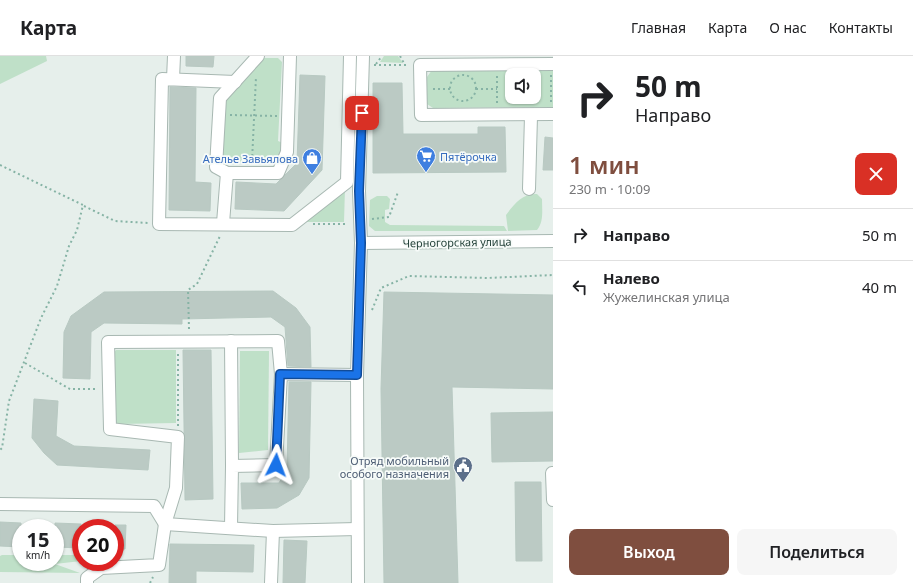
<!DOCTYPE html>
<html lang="ru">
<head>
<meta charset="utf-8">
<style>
  body { margin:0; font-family:"Noto Sans",sans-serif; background:#f6f6f6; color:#202124; height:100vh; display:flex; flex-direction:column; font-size:15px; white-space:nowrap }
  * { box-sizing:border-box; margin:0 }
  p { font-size:13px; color:#757577 }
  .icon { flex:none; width:22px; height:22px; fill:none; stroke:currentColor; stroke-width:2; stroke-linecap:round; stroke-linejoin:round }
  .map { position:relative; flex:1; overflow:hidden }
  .panel { display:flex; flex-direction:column; background:#fff; width:360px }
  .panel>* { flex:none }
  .hud { background:#fff; color:#202124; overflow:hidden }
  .buttons { position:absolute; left:505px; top:12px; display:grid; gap:8px }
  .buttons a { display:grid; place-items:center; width:36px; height:36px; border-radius:8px; background:#fff; box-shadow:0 1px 3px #0004; font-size:20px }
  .speed { position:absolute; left:12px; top:463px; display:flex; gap:8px; font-size:20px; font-weight:700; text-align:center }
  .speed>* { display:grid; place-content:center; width:52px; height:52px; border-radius:50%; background:#fff; box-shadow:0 1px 3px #0004; line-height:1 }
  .speed small { font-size:10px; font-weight:400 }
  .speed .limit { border:6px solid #d22; background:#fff; color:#111 }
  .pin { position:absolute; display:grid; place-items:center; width:34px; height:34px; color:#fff; margin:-17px; border-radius:8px; box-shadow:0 2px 6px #0006 }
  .me { position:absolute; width:44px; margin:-22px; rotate:3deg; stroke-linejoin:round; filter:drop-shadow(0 0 3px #0008) }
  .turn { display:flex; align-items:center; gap:14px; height:84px; padding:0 16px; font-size:18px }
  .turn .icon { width:52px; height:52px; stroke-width:2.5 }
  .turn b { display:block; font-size:28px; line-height:34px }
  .round { display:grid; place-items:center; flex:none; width:42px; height:42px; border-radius:8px; background:#f6f6f6 }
  .summary { display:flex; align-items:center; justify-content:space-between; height:68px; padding:0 16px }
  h1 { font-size:24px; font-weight:600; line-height:30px; color:#7f4e3f }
  .button { display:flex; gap:8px; margin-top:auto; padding:8px 16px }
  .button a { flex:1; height:46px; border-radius:8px; background:#7f4e3f; color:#fff; font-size:16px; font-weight:600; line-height:46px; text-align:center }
  .button a+a { background:#f6f6f6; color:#202124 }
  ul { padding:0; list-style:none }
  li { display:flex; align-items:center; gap:12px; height:52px; padding:0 16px; border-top:1px solid #e0e0e0 }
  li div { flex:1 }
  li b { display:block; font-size:15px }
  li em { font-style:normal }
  header { display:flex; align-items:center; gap:24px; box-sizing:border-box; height:56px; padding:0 20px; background:#fff; border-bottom:1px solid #e0e0e0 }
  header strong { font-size:19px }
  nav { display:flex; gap:22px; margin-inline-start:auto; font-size:14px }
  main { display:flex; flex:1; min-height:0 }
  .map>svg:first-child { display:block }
</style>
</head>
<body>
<header>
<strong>Карта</strong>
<nav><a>Главная</a><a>Карта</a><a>О нас</a><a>Контакты</a></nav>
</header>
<main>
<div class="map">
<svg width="553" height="527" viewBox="0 0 553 527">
  <rect width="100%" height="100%" fill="#e6efeb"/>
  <g fill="#bfe0c8" fill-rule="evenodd">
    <polygon points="0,0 46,0 47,5 0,28"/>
    <polygon points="384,0 398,0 403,7 380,6"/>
    <polygon points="260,2 278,2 282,6 278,85 283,87 279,103 275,107 226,105 221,102 221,44"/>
    <path d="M553 12V53L551 55V51L433 52 427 48V21L432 14ZM512 19H534V41H512Z"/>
    <polygon points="345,132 344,166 300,166"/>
    <path d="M537 138 542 143C542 153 544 166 537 174L508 175 506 159C514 148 523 137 537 138Z"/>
    <polygon points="377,140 387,140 390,143 389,153 385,154 385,166 390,169 504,170 507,175 375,175 369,170 370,144"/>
    <polygon points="116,294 176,294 176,367 118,368 113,364 113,298"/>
    <polygon points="240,295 269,295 268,394 239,397"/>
    <polygon points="2,499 21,499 21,506 55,506 55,499 81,499 81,505 55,508 80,517 0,516 0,500"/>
  </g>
  <g fill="#bbcac4" stroke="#b8c9c2">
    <polygon points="186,0 214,0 213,11 186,10"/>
    <polygon points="300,19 325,20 322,114 284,155 235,153 236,126 276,128 297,107"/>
    <polygon points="373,27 402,27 403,78 478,78 478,71 505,71 506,116 373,117"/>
    <polygon points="170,31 196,32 195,126 211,127 210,155 169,154"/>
    <polygon points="545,81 553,82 553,114 543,114"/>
    <polygon points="273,235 296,252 310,271 311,311 288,310 285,271 271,261 182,263 182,268 104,267 91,276 90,323 63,322 64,276 71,260 104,236"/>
    <polygon points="384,236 553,239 553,333 452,331 458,527 384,527 381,333"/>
    <polygon points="183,294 211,294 213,443 185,444"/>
    <polygon points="289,326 311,326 309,422 299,439 277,452 242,453 241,427 279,427 287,414"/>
    <polygon points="34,343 58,345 56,380 74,390 150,394 148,414 57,409 44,397 32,382"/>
    <polygon points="553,356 553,405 492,406 491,357"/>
    <polygon points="515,426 541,426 542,505 516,505"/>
    <polygon points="0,466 21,467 21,491 0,490"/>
    <polygon points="55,467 81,468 81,492 55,491"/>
    <polygon points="115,469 126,469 125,493 115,493"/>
    <polygon points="284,484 307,485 305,527 283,527"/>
    <polygon points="170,488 254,489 253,516 196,515 196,527 169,527"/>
  </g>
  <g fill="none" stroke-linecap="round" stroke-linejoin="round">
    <defs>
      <g id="minor">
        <polyline points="258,0 220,42 216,111 227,117 278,117 287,96 290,0"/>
        <polyline points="553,8 420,9 421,59 553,58"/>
        <polyline points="173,23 174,0"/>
        <polyline points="235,26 162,23 159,168 292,169 347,126 350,0"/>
        <polyline points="529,133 531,60"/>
        <polyline points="223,167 227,117"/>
        <polyline points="361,187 553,185"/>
        <polyline points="231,285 232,410"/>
        <polyline points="552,417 553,444"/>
        <polyline points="0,448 154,450 165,468"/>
        <polyline points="165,468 273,475 357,473"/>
        <polyline points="231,471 232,410 276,409 281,318 357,319"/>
        <polyline points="87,527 87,522 101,512 159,509 165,468 176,432 178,381 110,373 108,286 278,285 281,318"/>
        <polyline points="271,527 273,475"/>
        <polyline points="358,527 357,319 361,187 359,135 363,0"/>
      </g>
    </defs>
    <use href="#minor" stroke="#a8b8b2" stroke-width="14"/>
    <g stroke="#86b3a5" stroke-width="2" stroke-dasharray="2 3" stroke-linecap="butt">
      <polyline points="400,0 405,9"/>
      <polyline points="376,8 382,0"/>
      <polyline points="374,9 408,9"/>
      <circle cx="463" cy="32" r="13"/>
      <polyline points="433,33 450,33"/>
      <polyline points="476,33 497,33"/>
      <polyline points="551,46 551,19"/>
      <polyline points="497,47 497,20"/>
      <polyline points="230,59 277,60"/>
      <polyline points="252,105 256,21"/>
      <polyline points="0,109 83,149 77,174 69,190 57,230 41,262 9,345 2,392 0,394"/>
      <polyline points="84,150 115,165 148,167"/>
      <polyline points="372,163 389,161 398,136"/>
      <polyline points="313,168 348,168"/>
      <polyline points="372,254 381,232 409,220 487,222 553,219"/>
      <polyline points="189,273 188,234 197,228 220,180"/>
      <polyline points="25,307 70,333 97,333"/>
      <polyline points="178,370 178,297"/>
      <polyline points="150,527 153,521"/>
    </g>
    <use href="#minor" stroke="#fff" stroke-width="12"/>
  </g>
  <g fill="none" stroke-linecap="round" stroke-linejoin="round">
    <defs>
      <polyline id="route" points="276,409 280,318 357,319 361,187 359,135 362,57"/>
    </defs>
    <use href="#route" stroke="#114b97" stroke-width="10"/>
    <use href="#route" stroke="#1a73e8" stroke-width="7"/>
  </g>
  <defs>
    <symbol id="supermarket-pin" viewBox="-11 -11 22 30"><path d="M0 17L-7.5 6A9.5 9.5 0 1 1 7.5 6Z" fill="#3f7fe0" stroke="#f7fbf9"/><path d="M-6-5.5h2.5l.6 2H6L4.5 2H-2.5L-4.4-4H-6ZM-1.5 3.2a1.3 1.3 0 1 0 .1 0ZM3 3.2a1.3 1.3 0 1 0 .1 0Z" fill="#fff"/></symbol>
    <symbol id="shop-pin" viewBox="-11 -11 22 30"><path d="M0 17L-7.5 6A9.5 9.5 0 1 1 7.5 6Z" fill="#3f7fe0" stroke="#f7fbf9"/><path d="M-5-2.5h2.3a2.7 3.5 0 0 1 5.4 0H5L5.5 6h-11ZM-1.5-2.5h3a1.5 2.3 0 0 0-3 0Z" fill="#fff"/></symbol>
    <symbol id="civic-pin" viewBox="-11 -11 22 30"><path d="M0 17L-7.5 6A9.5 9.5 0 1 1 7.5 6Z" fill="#5c6f8a" stroke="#f7fbf9"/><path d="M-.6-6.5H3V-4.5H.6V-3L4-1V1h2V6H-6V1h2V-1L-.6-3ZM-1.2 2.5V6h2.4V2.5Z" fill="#fff"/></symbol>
  </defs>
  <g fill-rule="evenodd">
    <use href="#supermarket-pin" x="415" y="89" width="22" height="30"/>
    <use href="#shop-pin" x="301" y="91" width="22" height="30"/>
    <use href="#civic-pin" x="452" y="399" width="22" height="30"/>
  </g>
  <g text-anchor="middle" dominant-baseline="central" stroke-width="3.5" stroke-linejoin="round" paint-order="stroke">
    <g font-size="11" fill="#366cbe" stroke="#f7fbf9" text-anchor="start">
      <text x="440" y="100">Пятёрочка</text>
      <text x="298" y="102" text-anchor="end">Ателье Завьялова</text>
    </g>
    <g font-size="11" fill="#24423a" stroke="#f7fbf9">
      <text transform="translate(457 186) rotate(-1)">Черногорская улица</text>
    </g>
    <g font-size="11" fill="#4e5e75" stroke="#f7fbf9" text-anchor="end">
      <text x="449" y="404">Отряд мобильный<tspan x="449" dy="13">особого назначения</tspan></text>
    </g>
  </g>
</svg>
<div class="buttons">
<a><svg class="icon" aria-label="sound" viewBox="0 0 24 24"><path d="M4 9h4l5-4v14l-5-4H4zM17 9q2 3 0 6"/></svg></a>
</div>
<div class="speed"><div>15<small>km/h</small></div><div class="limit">20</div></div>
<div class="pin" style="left:362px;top:57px;background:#d93025"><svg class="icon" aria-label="arrive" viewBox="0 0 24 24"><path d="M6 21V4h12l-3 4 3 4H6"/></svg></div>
<svg class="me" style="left:276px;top:409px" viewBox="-20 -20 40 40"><path d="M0-17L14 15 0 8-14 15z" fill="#1a73e8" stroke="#fff" stroke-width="4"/></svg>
</div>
<section class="panel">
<div class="hud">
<div class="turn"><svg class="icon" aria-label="right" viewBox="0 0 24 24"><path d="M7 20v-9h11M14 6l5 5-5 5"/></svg><div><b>50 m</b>Направо</div></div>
</div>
<div class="summary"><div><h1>1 мин</h1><p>230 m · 10:09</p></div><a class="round" style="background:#d93025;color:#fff"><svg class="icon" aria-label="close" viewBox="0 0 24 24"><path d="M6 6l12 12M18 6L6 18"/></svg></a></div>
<ul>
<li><svg class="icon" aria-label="right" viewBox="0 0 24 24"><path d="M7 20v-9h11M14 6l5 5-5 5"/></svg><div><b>Направо</b></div><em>50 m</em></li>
<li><svg class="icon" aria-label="left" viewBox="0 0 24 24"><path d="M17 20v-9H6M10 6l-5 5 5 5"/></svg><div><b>Налево</b><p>Жужелинская улица</p></div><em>40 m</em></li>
</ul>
<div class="button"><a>Выход</a><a>Поделиться</a></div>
</section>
</main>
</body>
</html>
